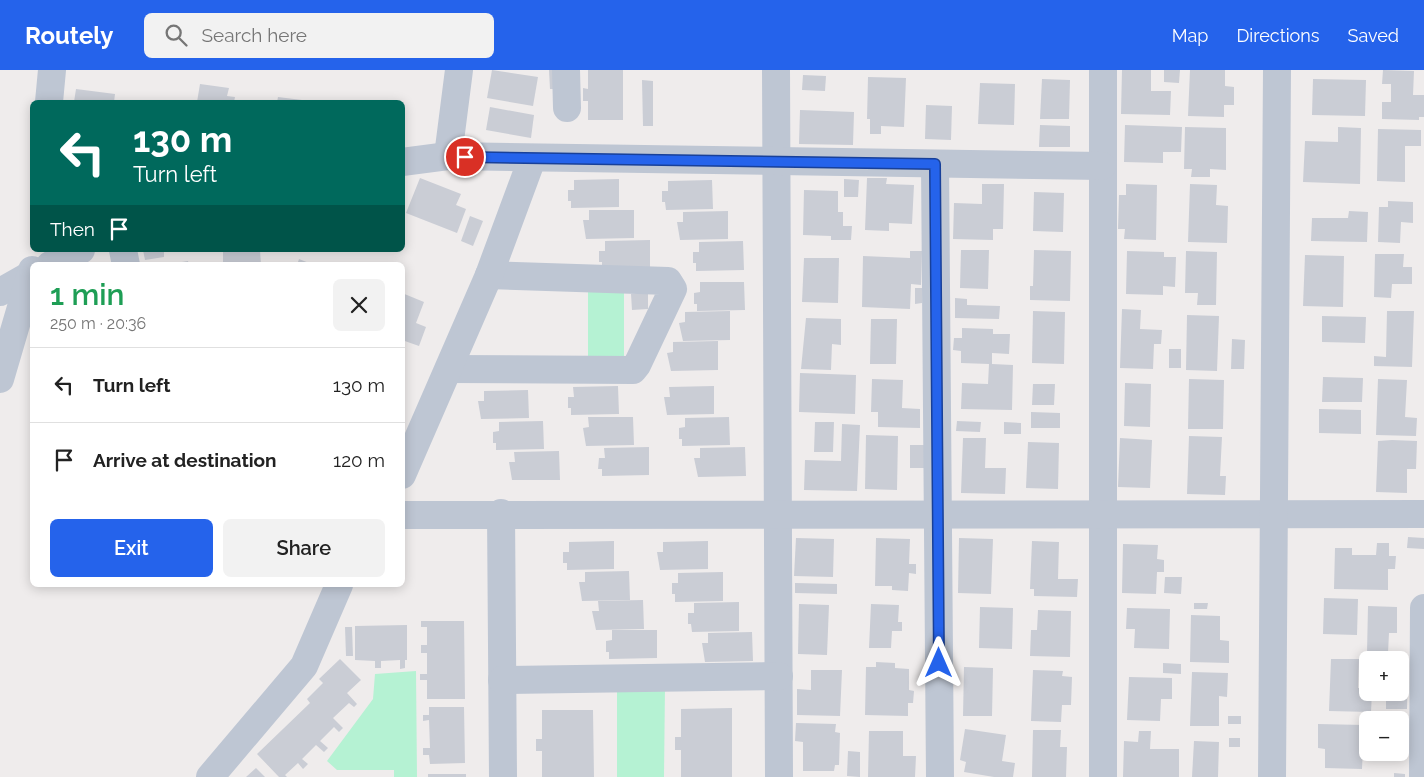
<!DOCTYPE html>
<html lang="en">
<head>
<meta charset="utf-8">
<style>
  body { margin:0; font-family:Raleway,sans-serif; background:#f2f2f2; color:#222; height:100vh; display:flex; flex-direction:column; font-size:19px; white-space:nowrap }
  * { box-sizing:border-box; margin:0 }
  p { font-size:16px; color:#767676 }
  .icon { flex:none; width:28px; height:28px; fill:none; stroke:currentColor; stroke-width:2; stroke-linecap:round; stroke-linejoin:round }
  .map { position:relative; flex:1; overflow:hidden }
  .details { position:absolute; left:30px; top:192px; width:375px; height:325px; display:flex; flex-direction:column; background:#fff; border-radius:8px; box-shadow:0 2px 12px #0003 }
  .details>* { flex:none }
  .top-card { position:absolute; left:30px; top:30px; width:375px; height:152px; border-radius:8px; box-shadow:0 2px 12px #0003; background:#00695c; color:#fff; overflow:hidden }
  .tools { position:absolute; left:1359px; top:581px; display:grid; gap:10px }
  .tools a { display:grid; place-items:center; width:50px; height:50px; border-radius:8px; background:#fff; box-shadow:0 2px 12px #0003; font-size:25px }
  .pin { position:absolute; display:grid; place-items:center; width:42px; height:42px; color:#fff; margin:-21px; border:2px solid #fff; border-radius:50%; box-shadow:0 1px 5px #0007 }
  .me { position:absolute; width:55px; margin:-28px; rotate:0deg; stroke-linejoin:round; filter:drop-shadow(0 0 4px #0008) }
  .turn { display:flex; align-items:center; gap:18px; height:105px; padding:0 20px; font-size:22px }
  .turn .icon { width:65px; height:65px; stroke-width:2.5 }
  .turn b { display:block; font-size:35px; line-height:42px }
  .then { display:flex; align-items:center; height:48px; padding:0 20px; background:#0003; gap:10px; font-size:19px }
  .round { display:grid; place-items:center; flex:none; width:52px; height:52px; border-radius:8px; background:#f2f2f2 }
  .overview { display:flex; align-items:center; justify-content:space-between; height:85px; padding:0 20px }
  h1 { font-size:30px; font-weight:600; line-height:38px; color:#1e9e55 }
  .button { display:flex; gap:10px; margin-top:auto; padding:10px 20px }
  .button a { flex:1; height:58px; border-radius:8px; background:#2563eb; color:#fff; font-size:20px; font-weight:600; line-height:58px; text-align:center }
  .button a+a { background:#f2f2f2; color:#222 }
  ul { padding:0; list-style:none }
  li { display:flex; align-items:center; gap:15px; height:75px; padding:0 20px; border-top:1px solid #e0e0e0 }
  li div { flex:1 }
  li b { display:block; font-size:19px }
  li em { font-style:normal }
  header { display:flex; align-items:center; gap:30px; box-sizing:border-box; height:70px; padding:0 25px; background:#2563eb; color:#fff }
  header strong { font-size:24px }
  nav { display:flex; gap:28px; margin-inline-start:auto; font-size:18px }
  .search { width:350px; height:45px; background:#f2f2f2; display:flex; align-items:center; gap:12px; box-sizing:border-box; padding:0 18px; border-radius:8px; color:#767676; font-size:19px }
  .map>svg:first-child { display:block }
</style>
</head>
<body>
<header>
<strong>Routely</strong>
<div class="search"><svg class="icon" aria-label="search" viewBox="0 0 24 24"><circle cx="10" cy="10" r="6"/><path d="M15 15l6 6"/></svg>Search here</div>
<nav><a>Map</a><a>Directions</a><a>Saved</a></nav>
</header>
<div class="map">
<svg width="1424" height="707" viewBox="0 0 1424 707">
  <rect width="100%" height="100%" fill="#efecec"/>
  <g fill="#b5f2d3">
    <rect x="588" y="221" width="36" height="68"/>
    <polygon points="416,601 417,707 394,707 394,700 337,700 327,691 373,629 375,604"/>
    <polygon points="617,616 665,616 664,707 617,707"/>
  </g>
  <g fill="#cacdd5">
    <polygon points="492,0 538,7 533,36 487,28"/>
    <polygon points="549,0 558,0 559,19 550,19"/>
    <polygon points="588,0 623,0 623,50 588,50 588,31 583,31 583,18 588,19"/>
    <polygon points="1122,0 1151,0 1151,21 1171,21 1170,45 1121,44"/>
    <polygon points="1164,0 1180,0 1179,13 1164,12"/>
    <polygon points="1190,0 1225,0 1225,16 1234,17 1234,35 1224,35 1224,47 1188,46"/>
    <polygon points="1383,0 1414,1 1413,25 1424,25 1424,47 1419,47 1419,50 1382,49 1382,32 1391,32 1391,14 1382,14"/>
    <polygon points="803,5 826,6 825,21 802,20"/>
    <polygon points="868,7 906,8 904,57 881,56 881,64 870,64 870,49 867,49"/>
    <polygon points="1042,9 1070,10 1069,49 1040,49"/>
    <polygon points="1313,9 1366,10 1365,46 1312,45"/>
    <polygon points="642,10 653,11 653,56 643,56"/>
    <polygon points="980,13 1015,14 1014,55 978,54"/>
    <polygon points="200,14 229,18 227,26 235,27 234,32 197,32"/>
    <polygon points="76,19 115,24 114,32 74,32"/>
    <polygon points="278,27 310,31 310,32 277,32"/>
    <polygon points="926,35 952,36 951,70 925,69"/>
    <polygon points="490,37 534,45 531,68 486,60"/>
    <polygon points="800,40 854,42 853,75 799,74"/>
    <polygon points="1040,55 1070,56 1070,77 1039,77"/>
    <polygon points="1125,55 1182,57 1181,82 1163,82 1163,93 1124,92"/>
    <polygon points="1185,57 1226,58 1226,100 1210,99 1210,107 1191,107 1192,99 1184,99"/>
    <polygon points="1338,57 1361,58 1360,114 1303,112 1305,71 1338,72"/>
    <polygon points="1378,59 1421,60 1421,76 1405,76 1405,112 1377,111"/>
    <polygon points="420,108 461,124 456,135 466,139 457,163 406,143"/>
    <polygon points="867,108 887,108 886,114 914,115 912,154 889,153 889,161 865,160"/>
    <polygon points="619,109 619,137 571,138 571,131 568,131 568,120 574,120 574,110"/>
    <polygon points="844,109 859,110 858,127 844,127"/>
    <polygon points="712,110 713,139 666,140 665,132 662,132 662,121 668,121 668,111"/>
    <polygon points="982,114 1004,114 1003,159 993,159 993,170 953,169 954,133 982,134"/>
    <polygon points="1126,114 1157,115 1156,170 1124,169 1125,159 1118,159 1119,125 1126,125"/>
    <polygon points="1190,114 1217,115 1216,135 1228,136 1227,173 1188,172"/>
    <polygon points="804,120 838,121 838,142 843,142 843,156 852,156 851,170 831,170 831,166 803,165"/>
    <polygon points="1034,122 1064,123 1063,162 1033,161"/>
    <polygon points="1388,131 1413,132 1413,153 1401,152 1400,173 1378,172 1379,137 1388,137"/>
    <polygon points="589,140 634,140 634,168 586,169 583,150 589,150"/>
    <polygon points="728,141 728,169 680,170 677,152 683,152 683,142"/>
    <polygon points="1349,141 1368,142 1367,172 1311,171 1312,148 1348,148"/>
    <polygon points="470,146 483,151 473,176 461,171"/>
    <polygon points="650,170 650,199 602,199 602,192 599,192 599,181 605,181 605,171"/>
    <polygon points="743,171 744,200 696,201 696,193 693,193 693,182 699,182 699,172"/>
    <polygon points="143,180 164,180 164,187 145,190"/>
    <polygon points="223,180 260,180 261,195 223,195"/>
    <polygon points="961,180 989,180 988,219 960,218"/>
    <polygon points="1034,180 1071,181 1070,231 1030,230 1030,216 1033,216"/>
    <polygon points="910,181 922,181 921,215 911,214 910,239 862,237 863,186 910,188"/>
    <polygon points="1127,181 1164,182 1164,187 1176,187 1175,217 1163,216 1163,225 1126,224"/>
    <polygon points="1186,181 1217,182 1216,235 1197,235 1198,223 1185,223"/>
    <polygon points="1375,184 1404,184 1403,197 1412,197 1412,214 1392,214 1391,228 1374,227"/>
    <polygon points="1305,185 1344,186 1343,237 1303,236"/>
    <polygon points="804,188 839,188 838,233 802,232"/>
    <polygon points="299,189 314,195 297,195"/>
    <polygon points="188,191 189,195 170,195 170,194"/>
    <polygon points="700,212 744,212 745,240 697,241 697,234 694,234 694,223 700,222"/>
    <polygon points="915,218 922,218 922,233 915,234"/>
    <polygon points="402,223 424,232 416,253 426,257 419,276 402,270"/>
    <polygon points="631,224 648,224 648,239 632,240"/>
    <polygon points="955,228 967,229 967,235 1000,236 999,249 955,248"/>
    <polygon points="1122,239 1141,240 1140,259 1162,260 1161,274 1154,274 1153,299 1120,298"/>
    <polygon points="730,241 730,270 683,271 679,253 685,252 685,242"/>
    <polygon points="1033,241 1065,242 1064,294 1032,293"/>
    <polygon points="1387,241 1414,241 1412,297 1374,296 1374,286 1386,287"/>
    <polygon points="1187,245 1219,246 1217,301 1186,300"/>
    <polygon points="1322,246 1366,247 1365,273 1322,272"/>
    <polygon points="806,248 841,249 841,275 832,274 831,300 801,299"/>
    <polygon points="871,249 897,249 896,294 870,294"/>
    <polygon points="962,258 993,259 993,264 1010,264 1009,284 992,283 992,294 1013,295 1012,340 961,339 962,313 988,314 989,294 961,293 961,281 953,280 954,268 962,268"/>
    <polygon points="1232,269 1245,270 1244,299 1231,299"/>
    <polygon points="718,271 718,300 671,301 667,283 673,282 673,272"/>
    <rect x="1169" y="279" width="12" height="19"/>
    <polygon points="800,303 856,305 855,344 799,342"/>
    <polygon points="1323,307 1363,308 1362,332 1322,332"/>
    <polygon points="872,309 903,310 902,338 920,339 920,358 878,357 878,342 871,342"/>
    <polygon points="1189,309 1224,310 1223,359 1188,359"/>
    <polygon points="1378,309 1407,310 1405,347 1417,348 1416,366 1376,365"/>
    <polygon points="1125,313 1151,314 1150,357 1124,356"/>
    <polygon points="1033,314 1055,314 1054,335 1032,335"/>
    <polygon points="618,316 619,344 571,345 571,338 568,338 568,327 574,327 573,317"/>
    <polygon points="714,316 714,344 667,345 664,327 670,327 669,317"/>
    <polygon points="528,320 529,348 481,349 478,331 484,331 484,321"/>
    <polygon points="1319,339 1361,340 1361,364 1319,363"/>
    <polygon points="1031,342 1060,343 1060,358 1031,358"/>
    <polygon points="588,347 633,347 634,375 586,376 583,358 589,357"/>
    <polygon points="729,347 730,375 682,376 682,369 679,369 679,358 685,357 685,348"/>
    <polygon points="543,351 544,379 496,380 496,373 493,373 493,362 499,361 499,352"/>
    <polygon points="957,351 981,352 980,362 956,361"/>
    <polygon points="815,352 834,352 833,382 814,382"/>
    <polygon points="1004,352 1021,353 1021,364 1004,364"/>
    <polygon points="842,354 860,355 857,421 804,420 805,390 841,391"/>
    <polygon points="866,365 898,366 897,420 865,419"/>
    <polygon points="1189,366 1222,367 1220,406 1226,406 1225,425 1187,424"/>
    <polygon points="963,368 986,368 985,398 1006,398 1005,424 961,423"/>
    <polygon points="1120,368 1152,370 1150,418 1118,417"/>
    <polygon points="1392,370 1417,371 1416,399 1407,399 1407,423 1376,422 1378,371"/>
    <polygon points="1028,372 1059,373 1058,419 1026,418"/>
    <polygon points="910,375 925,375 924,398 910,398"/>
    <polygon points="649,377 649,405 602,406 602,399 598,399 599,388 605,388 604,378"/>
    <polygon points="745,377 746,406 698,407 694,388 700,388 700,378"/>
    <polygon points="559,381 560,410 512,410 509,392 515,392 514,382"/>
    <polygon points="1408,467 1424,468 1424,479 1407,478"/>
    <polygon points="796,468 834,469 833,507 794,506"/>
    <polygon points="876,468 910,469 909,494 916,494 916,504 909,503 908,521 892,520 892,516 875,516"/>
    <polygon points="959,468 993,469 991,524 958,523"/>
    <polygon points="614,471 614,499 567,500 567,493 563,493 563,482 569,482 569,472"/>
    <polygon points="708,471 708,499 660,500 657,482 663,482 663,472"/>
    <polygon points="1032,471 1059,472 1058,509 1078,509 1077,527 1034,526 1034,519 1030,519"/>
    <polygon points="1377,473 1389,473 1389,486 1396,486 1395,499 1388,499 1388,520 1334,519 1335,478 1352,478 1352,485 1376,485"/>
    <polygon points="1123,474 1158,475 1157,489 1164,490 1164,502 1157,502 1156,524 1122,523"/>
    <polygon points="629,501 630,530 582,531 579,512 585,512 585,502"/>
    <polygon points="723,502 723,531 675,532 675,524 672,524 672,513 678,513 678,503"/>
    <polygon points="1165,507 1182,507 1181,524 1164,523"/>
    <polygon points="795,513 837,514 837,524 795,523"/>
    <polygon points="1324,528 1358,529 1357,565 1323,564"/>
    <polygon points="643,530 644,559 596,560 592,541 599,541 598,531"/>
    <polygon points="739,532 739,561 692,562 691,554 688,554 688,543 694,543 694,533"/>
    <polygon points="1194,533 1208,533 1207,539 1194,539"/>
    <polygon points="799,534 829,535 827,585 798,584"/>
    <polygon points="871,534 899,535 898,552 902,552 902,561 892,561 891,578 869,578"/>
    <polygon points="1368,536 1397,537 1397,563 1389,563 1388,583 1367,583"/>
    <polygon points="980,537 1013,538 1012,579 979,578"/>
    <polygon points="1127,538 1170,539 1169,579 1134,578 1135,559 1126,559"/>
    <polygon points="1038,540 1071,541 1070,587 1030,586 1031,560 1037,560"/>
    <polygon points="1191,545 1220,546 1220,570 1229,571 1229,593 1190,592"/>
    <polygon points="421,551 464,551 465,629 427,629 427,610 420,610 420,604 427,604 427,583 421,583 421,575 427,575 427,557 421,557"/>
    <polygon points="407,555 407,590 405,590 405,598 400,599 400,590 381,591 381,598 375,598 375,591 355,590 355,556"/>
    <polygon points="345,557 352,557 353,586 346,586"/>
    <polygon points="612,560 657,560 657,588 609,589 609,582 606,582 606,571 612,570"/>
    <polygon points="752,562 753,591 705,592 702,573 708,573 708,563"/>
    <polygon points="340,589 361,610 347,623 357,634 354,637 349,633 333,648 343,658 339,662 334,657 320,671 328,678 324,682 316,675 302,689 308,694 303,699 298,693 285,705 287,707 279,707 257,684 310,633 307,629 323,613 319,609"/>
    <polygon points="1331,589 1359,589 1358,618 1368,618 1368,622 1372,622 1371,642 1329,641"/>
    <polygon points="876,592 895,593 895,598 909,599 909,620 914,621 913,633 908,633 908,646 865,645 866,597 876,597"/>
    <polygon points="1163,593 1181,594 1181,604 1163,603"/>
    <polygon points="1400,593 1408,594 1407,639 1386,639 1386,622 1400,622"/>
    <polygon points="964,597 993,598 992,646 963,646"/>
    <polygon points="811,600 842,600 840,646 797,645 797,619 811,620"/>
    <polygon points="1033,600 1063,601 1062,606 1072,607 1071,635 1062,635 1061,652 1031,651"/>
    <polygon points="1192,602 1228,603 1227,627 1219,626 1219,656 1190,656"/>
    <polygon points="1129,607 1172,608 1172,629 1161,629 1160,651 1127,650"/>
    <polygon points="429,637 464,637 465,693 430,694 429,685 423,685 423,678 430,678 429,650 423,651 423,645 429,645"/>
    <polygon points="732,638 732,707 681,707 681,680 675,680 675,667 681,667 681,639"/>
    <polygon points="542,640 593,640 594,707 542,707 542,681 536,681 536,669 542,669"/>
    <polygon points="1377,645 1408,646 1408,658 1400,658 1400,650 1377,650"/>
    <rect x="1228" y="646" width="13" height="8"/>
    <polygon points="796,653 836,654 835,662 840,663 839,695 835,695 834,701 803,701 803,672 795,671"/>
    <polygon points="1318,654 1364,655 1362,699 1325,698 1325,679 1318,678"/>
    <polygon points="965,659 1006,665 1002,691 1015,693 1013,707 994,707 964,702 966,692 960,690"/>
    <polygon points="1033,660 1061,660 1060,677 1067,677 1066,707 1032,707"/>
    <polygon points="869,661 903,661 903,686 916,686 915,707 868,707"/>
    <polygon points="1139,661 1151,661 1150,679 1179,679 1179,707 1123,707 1124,671 1138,672"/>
    <rect x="1229" y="668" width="11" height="9"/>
    <polygon points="1194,671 1219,672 1218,707 1192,707"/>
    <polygon points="848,681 860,682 860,707 847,706"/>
    <polygon points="256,698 265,707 246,707"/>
    <polygon points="1394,703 1405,704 1405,707 1394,707"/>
    <rect x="428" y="704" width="38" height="3"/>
  </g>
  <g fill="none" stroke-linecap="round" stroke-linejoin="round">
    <g stroke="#bec6d3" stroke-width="28">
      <polyline points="566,0 567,38"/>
      <polyline points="776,0 779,707"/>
      <polyline points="1103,0 1103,707"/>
      <polyline points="49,32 52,0"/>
      <polyline points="448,86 459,0"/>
      <polyline points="402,92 448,86 1102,96"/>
      <polyline points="935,94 940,707"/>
      <polyline points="123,180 126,195"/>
      <polyline points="50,195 81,180"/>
      <polyline points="0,222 32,204"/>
      <polyline points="449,299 633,300 637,295 673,219 668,211 489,205"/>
      <polyline points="0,309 32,200"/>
      <polyline points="402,405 489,205 532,89"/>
      <polyline points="501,443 503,707"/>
      <polyline points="402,445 1424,444"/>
      <polyline points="502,610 779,606"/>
      <polyline points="210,707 304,596 339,515"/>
      <polyline points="1272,707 1277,0"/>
      <polyline points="1423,707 1424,538"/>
    </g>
  </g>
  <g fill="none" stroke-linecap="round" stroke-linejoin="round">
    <defs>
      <polyline id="route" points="465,87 935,94 939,593"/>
    </defs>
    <use href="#route" stroke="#184099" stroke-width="12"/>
    <use href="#route" stroke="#2563eb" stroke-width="9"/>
  </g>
</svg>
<div class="tools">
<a>+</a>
<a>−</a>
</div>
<div class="pin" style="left:465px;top:87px;background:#d93025"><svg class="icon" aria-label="arrive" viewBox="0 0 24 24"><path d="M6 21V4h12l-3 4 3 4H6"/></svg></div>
<svg class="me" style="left:939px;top:593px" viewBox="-20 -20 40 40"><path d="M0-17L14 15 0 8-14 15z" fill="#2563eb" stroke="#fff" stroke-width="4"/></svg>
<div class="top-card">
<div class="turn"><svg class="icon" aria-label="left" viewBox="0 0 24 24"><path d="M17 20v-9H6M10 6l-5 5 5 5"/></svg><div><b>130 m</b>Turn left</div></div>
<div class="then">Then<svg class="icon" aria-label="arrive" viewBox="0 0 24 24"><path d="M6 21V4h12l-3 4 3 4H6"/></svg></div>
</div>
<section class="details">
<div class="overview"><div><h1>1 min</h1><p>250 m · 20:36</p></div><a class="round"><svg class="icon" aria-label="close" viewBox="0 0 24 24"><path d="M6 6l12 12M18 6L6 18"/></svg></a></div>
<ul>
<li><svg class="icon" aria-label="left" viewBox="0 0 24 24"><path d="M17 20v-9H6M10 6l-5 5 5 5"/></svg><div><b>Turn left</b></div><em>130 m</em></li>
<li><svg class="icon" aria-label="arrive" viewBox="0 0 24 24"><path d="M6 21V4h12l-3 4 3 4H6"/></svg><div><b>Arrive at destination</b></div><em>120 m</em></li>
</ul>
<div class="button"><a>Exit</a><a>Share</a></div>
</section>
</div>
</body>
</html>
